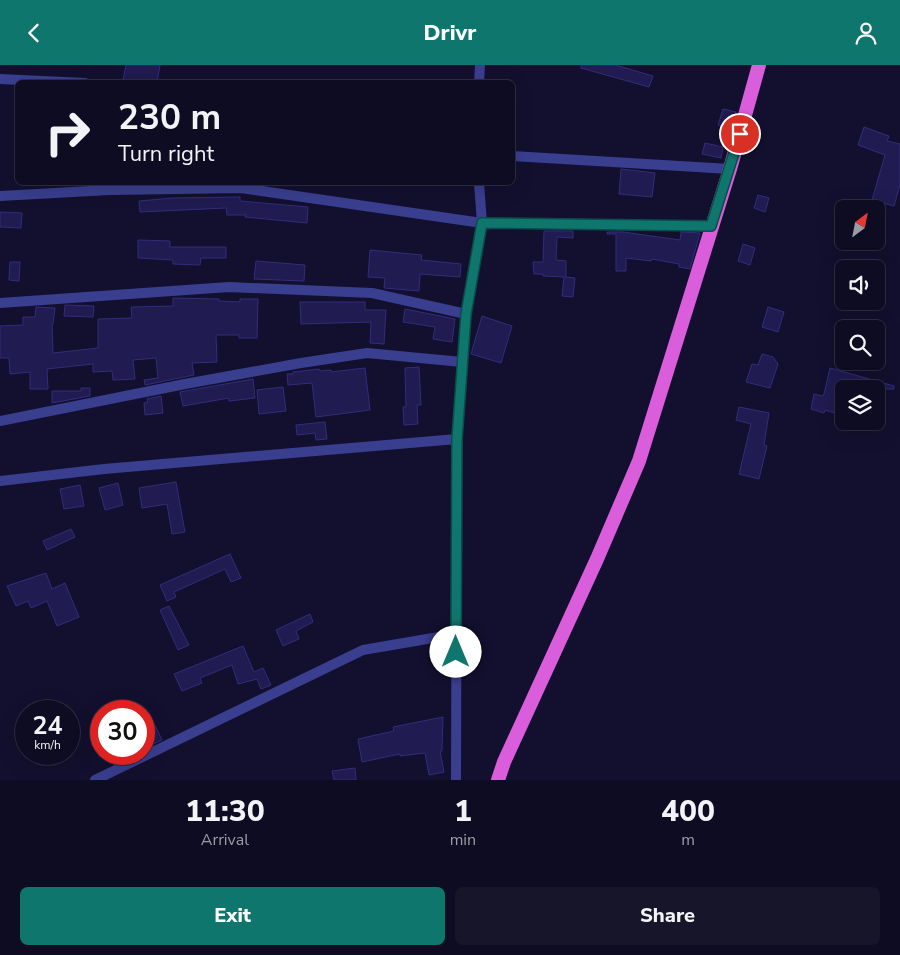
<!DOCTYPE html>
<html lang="en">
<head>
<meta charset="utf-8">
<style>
  body { margin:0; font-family:"Nunito Sans",sans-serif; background:#17152a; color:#f1f3f6; height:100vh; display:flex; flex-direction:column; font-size:19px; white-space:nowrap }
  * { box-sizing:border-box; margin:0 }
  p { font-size:16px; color:#9b9ba5 }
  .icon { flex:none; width:28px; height:28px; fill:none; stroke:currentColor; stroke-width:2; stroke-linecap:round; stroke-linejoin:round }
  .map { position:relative; height:715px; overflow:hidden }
  .details { display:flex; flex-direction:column; background:#0e0c22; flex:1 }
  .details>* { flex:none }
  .top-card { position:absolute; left:15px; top:15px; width:500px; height:105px; border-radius:8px; box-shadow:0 5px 20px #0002,0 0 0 1px #2e2c40; background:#0e0c22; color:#f1f3f6; overflow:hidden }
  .needle { width:32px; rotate:32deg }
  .controls { position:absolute; left:835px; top:135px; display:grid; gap:10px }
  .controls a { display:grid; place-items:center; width:50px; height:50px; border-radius:8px; background:#0e0c22; box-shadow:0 5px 20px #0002,0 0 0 1px #2e2c40; font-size:25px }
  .speed { position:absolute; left:15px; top:635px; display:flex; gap:10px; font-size:25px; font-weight:700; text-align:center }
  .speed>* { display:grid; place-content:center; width:65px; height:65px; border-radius:50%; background:#0e0c22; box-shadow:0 5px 20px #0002,0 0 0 1px #2e2c40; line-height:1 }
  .speed small { font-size:12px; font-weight:400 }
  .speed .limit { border:8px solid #d22; background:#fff; color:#111 }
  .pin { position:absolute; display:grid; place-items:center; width:42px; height:42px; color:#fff; margin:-21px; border:2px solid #fff; border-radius:50%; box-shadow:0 1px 5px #0007 }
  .me { position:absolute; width:55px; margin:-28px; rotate:0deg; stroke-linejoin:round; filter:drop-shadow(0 0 4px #0008) }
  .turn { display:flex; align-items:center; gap:18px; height:105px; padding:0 20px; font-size:22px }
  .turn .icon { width:65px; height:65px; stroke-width:2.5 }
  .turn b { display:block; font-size:35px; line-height:42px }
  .eta { display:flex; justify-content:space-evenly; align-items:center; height:85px; text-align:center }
  .eta b { font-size:30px; font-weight:800; line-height:35px }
  .action { display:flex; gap:10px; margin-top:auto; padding:10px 20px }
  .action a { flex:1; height:58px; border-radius:8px; background:#0f766e; color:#fff; font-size:20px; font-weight:800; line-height:58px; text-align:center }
  .action a+a { background:#17152a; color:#f1f3f6 }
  header { display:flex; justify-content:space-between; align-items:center; height:65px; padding:0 20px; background:#0f766e; color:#fff; font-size:22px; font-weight:800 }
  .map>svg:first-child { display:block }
</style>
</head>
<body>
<header><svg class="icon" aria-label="back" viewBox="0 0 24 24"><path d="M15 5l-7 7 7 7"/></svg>Drivr<svg class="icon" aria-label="person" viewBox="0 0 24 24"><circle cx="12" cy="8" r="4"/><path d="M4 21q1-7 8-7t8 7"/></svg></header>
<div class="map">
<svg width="900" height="715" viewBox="0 0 900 715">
  <rect width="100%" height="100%" fill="#12102e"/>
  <g fill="#201b50" stroke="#332c7d">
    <polygon points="126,0 160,0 157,18 141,15 140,18 137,18 123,15"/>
    <polygon points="581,0 615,0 653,11 649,22 581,3"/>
    <polygon points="723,44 736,47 731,64 718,60"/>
    <polygon points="864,62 889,71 887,76 900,79 900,120 894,141 872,135 885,90 858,80"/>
    <polygon points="705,78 723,82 721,93 702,89"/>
    <polygon points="621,104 655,108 652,132 619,129"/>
    <polygon points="758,130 769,133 765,147 754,143"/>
    <polygon points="240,132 240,136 308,142 307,158 245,152 246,150 227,150 226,143 140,147 139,136 173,133"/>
    <polygon points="0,147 22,148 21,163 0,162"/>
    <polygon points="544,166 573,166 573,173 557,172 556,195 566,196 566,212 575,213 573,232 562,231 564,212 543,211 543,209 534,209 533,197 543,197"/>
    <polygon points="607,167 623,167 680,175 681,167 700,168 690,204 679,202 679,199 652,194 651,196 626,193 626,206 616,206 616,169 607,169"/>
    <polygon points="138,175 170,176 170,182 226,182 226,193 201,193 200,200 173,199 173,195 138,193"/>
    <polygon points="743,179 755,183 750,200 738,196"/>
    <polygon points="370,185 422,190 421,195 461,199 460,212 420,209 419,226 384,223 385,213 368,212"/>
    <polygon points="256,196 305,200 304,216 254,214"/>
    <polygon points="10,197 20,197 19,216 9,215"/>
    <polygon points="173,233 219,234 219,236 240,237 240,234 258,234 257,273 239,273 239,270 216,270 217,297 192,298 194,310 145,320 144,315 158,313 156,293 133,295 135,314 113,315 112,306 93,307 93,299 47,304 48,324 30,324 30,307 10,309 9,293 0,293 0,261 23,260 23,252 35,252 36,242 55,243 53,259 52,259 53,288 98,283 98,254 132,253 131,242 173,241"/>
    <polygon points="300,237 365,237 365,245 386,245 384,279 370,278 371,257 301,259"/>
    <polygon points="65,240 94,241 93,252 64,251"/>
    <polygon points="768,242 784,247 778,267 762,262"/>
    <polygon points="405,244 455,254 452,277 433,274 435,262 403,257"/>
    <polygon points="482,251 512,261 501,298 471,289"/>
    <polygon points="762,289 773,292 778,299 770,323 746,317 752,299 758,300"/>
    <polygon points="419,302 421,340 417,340 418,359 404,360 403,342 406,342 405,303"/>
    <polygon points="365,303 370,345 316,352 312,318 288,320 287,309 293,309 293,307 319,304 320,306 331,305 331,307"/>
    <polygon points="830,303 894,321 894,324 844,324 844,351 825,345 824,348 811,344 814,329 822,331 824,329"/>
    <polygon points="253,314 255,333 229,336 229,333 183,341 180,327"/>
    <polygon points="283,322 286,346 259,349 257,325"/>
    <polygon points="81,323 90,323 90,331 52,338 52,326 81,326"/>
    <polygon points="161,331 163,348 145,350 144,338 148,337 147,334"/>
    <polygon points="739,342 769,348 764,380 767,381 759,414 739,409 751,359 736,355"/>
    <polygon points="325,357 327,374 316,375 315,368 297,370 296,360"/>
    <polygon points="176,417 185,467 172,469 167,439 142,443 139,423"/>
    <polygon points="118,418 123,440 105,445 99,423"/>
    <polygon points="80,420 84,441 64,444 60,424"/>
    <polygon points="71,464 75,472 47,485 43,476"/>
    <polygon points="230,489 241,513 231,517 225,504 174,527 176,532 167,536 160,520"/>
    <polygon points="46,508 52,524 65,518 79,552 57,561 47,536 31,543 28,536 16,541 7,521"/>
    <polygon points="169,541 189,580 178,585 160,545"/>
    <polygon points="310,549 313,557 296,566 299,574 283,581 276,565"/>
    <polygon points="243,581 254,607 263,603 271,620 261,624 257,614 238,619 232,600 200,613 202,618 182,626 174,609"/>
    <polygon points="443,652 442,686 440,686 444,707 429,710 425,688 400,691 400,689 362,697 358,674 394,666 393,662"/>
    <polygon points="152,654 162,675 151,680 147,670 144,671 144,658"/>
    <polygon points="355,703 356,715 334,715 332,706"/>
  </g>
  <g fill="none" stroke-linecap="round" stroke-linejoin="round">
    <g stroke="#393e8f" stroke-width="10">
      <polyline points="0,14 85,18"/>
      <polyline points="479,18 480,0"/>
      <polyline points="512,91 730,104"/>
      <polyline points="0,131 109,125 241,123 482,158 711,161"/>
      <polyline points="0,238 229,222 372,228 466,249"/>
      <polyline points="0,356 185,319 301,298 367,288 462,297"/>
      <polyline points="0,416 104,404 457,374"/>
      <polyline points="95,715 363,585 456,569"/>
      <polyline points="456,715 457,374 466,249 482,158 479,118"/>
    </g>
    <polyline stroke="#da5edc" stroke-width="14" points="498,715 504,697 597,494 639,396 730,104 759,0"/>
  </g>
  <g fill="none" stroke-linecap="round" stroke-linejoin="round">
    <defs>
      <polyline id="route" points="456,587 457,374 466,249 482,158 711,161 740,69"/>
    </defs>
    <use href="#route" stroke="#0a4d48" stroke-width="12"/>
    <use href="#route" stroke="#0f766e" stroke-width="9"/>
  </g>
</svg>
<div class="controls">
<a><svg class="needle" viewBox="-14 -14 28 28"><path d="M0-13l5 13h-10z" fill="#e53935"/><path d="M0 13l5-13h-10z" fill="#9b9ba5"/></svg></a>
<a><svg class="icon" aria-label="sound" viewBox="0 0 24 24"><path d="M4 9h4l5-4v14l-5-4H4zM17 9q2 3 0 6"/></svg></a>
<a><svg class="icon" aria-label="search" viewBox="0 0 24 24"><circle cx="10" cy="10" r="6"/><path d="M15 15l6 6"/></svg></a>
<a><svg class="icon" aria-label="layers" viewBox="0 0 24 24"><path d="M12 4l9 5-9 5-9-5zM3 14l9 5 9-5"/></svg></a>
</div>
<div class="speed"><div>24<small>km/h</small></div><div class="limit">30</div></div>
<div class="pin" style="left:740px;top:69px;background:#d93025"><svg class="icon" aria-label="arrive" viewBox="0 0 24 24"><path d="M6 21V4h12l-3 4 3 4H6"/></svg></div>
<svg class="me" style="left:456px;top:587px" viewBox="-20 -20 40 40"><circle r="19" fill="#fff"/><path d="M0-13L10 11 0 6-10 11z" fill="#0f766e"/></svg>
<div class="top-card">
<div class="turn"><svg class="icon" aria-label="right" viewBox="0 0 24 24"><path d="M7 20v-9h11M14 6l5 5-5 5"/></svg><div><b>230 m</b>Turn right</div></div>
</div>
</div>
<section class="details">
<div class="eta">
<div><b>11:30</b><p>Arrival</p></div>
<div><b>1</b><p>min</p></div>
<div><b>400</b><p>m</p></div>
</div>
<div class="action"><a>Exit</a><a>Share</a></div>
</section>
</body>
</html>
